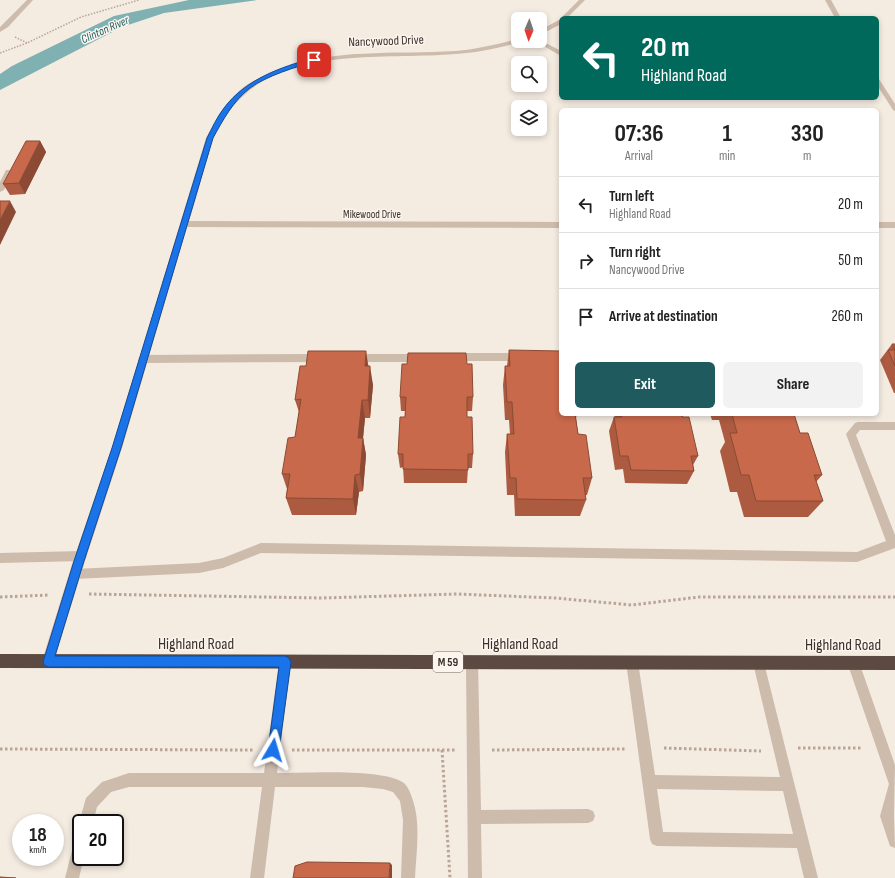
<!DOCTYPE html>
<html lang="en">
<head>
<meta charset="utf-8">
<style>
  body { margin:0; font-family:"Sofia Sans Condensed",sans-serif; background:#f2f2f2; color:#222; height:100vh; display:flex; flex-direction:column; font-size:15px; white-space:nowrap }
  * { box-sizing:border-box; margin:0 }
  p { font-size:13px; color:#767676 }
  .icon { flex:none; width:22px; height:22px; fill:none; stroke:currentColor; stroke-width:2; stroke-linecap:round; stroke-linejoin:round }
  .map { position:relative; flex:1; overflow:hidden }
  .sheet { position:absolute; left:559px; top:108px; width:320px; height:308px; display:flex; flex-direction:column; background:#fff; border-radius:6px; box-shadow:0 2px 6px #0003 }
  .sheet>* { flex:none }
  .hud { position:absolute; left:559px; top:16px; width:320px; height:84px; border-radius:6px; box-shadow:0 2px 6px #0003; background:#00695c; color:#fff; overflow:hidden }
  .needle { width:26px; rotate:182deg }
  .fabs { position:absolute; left:511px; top:12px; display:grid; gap:8px }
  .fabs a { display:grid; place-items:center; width:36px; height:36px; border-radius:6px; background:#fff; box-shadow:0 2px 6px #0003; font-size:20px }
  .speed { position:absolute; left:12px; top:814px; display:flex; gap:8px; font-size:20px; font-weight:700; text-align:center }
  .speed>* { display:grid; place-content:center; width:52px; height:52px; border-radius:50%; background:#fff; box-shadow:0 2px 6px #0003; line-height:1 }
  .speed small { font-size:10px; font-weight:400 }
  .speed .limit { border:2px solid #111; border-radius:6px; background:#fff; color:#111 }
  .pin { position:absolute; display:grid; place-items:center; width:34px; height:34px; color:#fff; margin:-17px; border-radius:8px; box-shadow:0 2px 6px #0006 }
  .me { position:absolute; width:44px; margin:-22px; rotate:7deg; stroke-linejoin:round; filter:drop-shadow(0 0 3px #0008) }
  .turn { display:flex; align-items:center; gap:14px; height:84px; padding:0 16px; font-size:18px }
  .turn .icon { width:52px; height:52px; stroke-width:2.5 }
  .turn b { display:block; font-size:28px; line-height:34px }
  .eta { display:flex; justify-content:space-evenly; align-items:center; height:68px; text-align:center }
  .eta b { font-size:24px; font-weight:700; line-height:28px }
  .cta { display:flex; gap:8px; margin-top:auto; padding:8px 16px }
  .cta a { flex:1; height:46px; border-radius:6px; background:#1f5a5e; color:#fff; font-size:16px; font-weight:700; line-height:46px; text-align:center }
  .cta a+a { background:#f2f2f2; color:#222 }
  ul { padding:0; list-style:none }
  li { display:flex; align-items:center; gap:12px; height:56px; padding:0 16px; border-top:1px solid #e0e0e0 }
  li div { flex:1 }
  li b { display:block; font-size:15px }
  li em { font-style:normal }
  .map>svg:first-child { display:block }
</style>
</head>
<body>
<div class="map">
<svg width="895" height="878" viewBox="0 0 895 878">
  <rect width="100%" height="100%" fill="#f4ebe1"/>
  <polygon fill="#7fb0b2" points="189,0 257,0 164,13 122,27 0,90 0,74 12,66 114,16"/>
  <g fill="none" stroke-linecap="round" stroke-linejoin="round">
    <g stroke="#b9a596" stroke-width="1.5" stroke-dasharray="1.5 1.5" stroke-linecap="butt">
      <polyline points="15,37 27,43"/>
      <polyline points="0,53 27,43 81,17 139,0"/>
    </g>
    <g stroke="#b9a596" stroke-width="3" stroke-dasharray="2.5 2.5" stroke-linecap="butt">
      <polyline points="89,594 322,598 457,594 555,598 632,605 699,597 895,597"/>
      <polyline points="0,597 50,595"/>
      <polyline points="664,748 761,751"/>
      <polyline points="798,748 863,748"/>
      <polyline points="0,749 255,750"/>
      <polyline points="292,750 455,750"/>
      <polyline points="442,750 450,878"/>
      <polyline points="492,750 625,749"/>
    </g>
    <g fill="#cdbbac" fill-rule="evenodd">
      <polygon points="27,0 33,0 8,27 0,32 0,27"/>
      <polygon points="6,170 9,170 13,172 4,190 0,192 0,182"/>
      <polygon points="453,353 521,353 526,357 521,361 453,361 448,357"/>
      <polygon points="319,354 324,358 319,362 143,363 138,359 143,355"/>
      <polygon points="353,354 421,354 426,358 421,362 353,362 348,358"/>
      <polygon points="858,422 895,422 895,430 860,430 856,435 895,535 895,548 857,562 261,553 223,568 199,573 75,579 71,578 69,574 71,570 75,569 199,563 223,558 261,543 857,552 886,541 846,434 855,423"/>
      <polygon points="81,551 85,552 87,556 85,560 81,561 0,563 0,553"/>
      <path d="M285 656 289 658 291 662 277 773C305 773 384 768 404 783 410 789 413 800 415 808 420 831 416 855 415 878H401L403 820 400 801 393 792 383 789 363 787H275L264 878H250L262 787H129L111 792 97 807 93 823H81V827L79 823 86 798 102 782 129 773H264L279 662 281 658Z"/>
      <polygon points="472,656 476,658 478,662 481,810 588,809 593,811 595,816 593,821 588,823 481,824 482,878 468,878 466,662 468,658"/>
      <path d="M632 656 636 658 638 662 655 775 780 777 753 663 755 659 759 657 763 659 818 878H804L797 848 657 846 652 844 650 839 626 662 628 658ZM657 789 783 791 793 834 663 832Z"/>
      <polygon points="853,656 857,658 859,662 895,765 894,816 895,848 890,846 880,816 889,784 847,662 849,658"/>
      <polygon points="81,836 81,857 84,857 79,878 65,878 74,843 76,838"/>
    </g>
    <g fill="#cdbbac" fill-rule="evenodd">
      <polygon points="579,0 585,0 567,18 561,18"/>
      <polygon points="825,0 831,0 841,18 835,18"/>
      <polygon points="561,19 561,24 540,35 540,30"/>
      <path d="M518 39V41H521L520 42C499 48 477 53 455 54 369 61 257 41 214 137 210 145 209 155 206 163 200 183 195 202 189 221L561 222V228L187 227 122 448 85 561 54 661 52 665 48 667 44 665 42 661 73 561 112 448 206 138C216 121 225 104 239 91 249 82 261 77 273 72 332 47 394 55 456 51 477 49 497 44 518 39Z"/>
      <polygon points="540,40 561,51 561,56 535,41 540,41"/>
      <polygon points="877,78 879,79 895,104 895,111 893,110 877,85"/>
      <rect x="877" y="222" width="18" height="6"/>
    </g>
    <polygon fill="#5c4a42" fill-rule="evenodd" points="0,654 895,656 895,670 0,668"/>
  </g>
  <g fill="#ac5a40">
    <polygon points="40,141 46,152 25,194 10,195 3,184"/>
    <polygon points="892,344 895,344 895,393 894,393 880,360"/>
    <polygon points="509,350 561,414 577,414 576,418 578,434 592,478 587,495 585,495 586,500 580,516 515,516 514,495 507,495 505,452 507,434 510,434 509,420 505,420 503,385 505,366 507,366"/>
    <polygon points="467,364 473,397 472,411 467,411 467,417 473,454 472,468 468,468 467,483 404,483 403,467 400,468 398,454 405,417 405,411 401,411 400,397"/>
    <polygon points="368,366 373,385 370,418 365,418 363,438 366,455 363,491 359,492 356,515 292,515 286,498 287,489 282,474 295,437 299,412 295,400"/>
    <polygon points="614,414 682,414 698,456 693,465 694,471 687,484 625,483 623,469 615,470 609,431 614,417 615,417"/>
    <polygon points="710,414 794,414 800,433 822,475 816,482 823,501 808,517 744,517 737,492 730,492 720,451 725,442 719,420 712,420"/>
  </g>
  <g fill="#8c4a34">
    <polygon points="40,141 46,152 25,194 19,183"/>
    <polygon points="10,201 16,212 0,245 0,220"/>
    <polygon points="366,351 369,370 365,366"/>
    <polygon points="370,366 373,385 370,418 368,400"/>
    <polygon points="362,400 365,418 363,438 366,455 363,491 360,474 358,438"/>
    <polygon points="355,475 359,492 356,515 353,499"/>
    <polygon points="390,863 392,865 392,878 389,878"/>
  </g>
  <g fill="#c8694b" stroke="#8c4a34">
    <polygon points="26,141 40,141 19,183 3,184"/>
    <polygon points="0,201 10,201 0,220"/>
    <polygon points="892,344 895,344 895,366 888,350 895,350"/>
    <polygon points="509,350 561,351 561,414 575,414 578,434 586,435 592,478 583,478 586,500 517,499 516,478 510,478 507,434 514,434 512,402 507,402 505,366 510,366"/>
    <polygon points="308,351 366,351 365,366 370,366 368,400 362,400 358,438 363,438 360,474 355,475 353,499 286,498 290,474 282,474 288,438 295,437 301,399 295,400 300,366 306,366"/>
    <polygon points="408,353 466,353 467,364 472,364 473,397 467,397 467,417 472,417 473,454 468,454 468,470 403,469 403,454 398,454 400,417 405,417 406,397 400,397 402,364 407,364"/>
    <polygon points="621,414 682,414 682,417 689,417 698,456 691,456 694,471 631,470 628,456 620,456 614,417 622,417"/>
    <polygon points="732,414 794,414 800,433 808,433 822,475 814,475 823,501 756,501 749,475 741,475 730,433 737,433"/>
    <polygon points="307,862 390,863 389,878 293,878 295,866"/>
    <polygon points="0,877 16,878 0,878"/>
  </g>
  <path fill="#1a73e8" stroke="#114b97" d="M314 58 316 60V61C296 67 266 76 250 88 233 101 223 120 213 138L121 448 84 561 55 656H285L289 658 291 662 279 750 278 754 273 756 269 754 268 750 279 667H48L44 665 43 662 74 561 112 448 207 138C212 128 217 117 224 108 245 80 280 67 314 58Z"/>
  <g text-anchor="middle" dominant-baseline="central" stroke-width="3" stroke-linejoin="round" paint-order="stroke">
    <g font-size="11" fill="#3b302b" stroke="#fbf5ee">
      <text x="372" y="214">Mikewood Drive</text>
    </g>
    <g font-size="12" font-style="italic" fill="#1f5a5e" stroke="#fbf5ee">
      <text transform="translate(105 30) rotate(-24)">Clinton River</text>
    </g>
    <rect fill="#fbf5ee" stroke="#756b66" stroke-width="1" x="433" y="652" width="30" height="20" rx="3"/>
    <g font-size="12" font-weight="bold" fill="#3b302b">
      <text x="448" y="662">M 59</text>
    </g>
    <g font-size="13" fill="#3b302b" stroke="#fbf5ee">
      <text transform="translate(386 41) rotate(-2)">Nancywood Drive</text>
    </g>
    <g font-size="16" fill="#3b302b" stroke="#fbf5ee">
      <text x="196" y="644">Highland Road</text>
      <text x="520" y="644">Highland Road</text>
      <text x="843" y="645">Highland Road</text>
    </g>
  </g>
</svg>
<div class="fabs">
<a><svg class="needle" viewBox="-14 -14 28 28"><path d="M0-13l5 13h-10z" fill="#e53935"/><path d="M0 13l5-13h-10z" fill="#767676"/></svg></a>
<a><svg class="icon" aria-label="search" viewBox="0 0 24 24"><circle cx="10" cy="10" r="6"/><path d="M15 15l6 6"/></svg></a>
<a><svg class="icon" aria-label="layers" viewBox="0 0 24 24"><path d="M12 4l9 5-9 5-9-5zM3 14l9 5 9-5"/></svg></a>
</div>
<div class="speed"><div>18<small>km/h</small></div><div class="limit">20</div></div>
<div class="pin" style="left:314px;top:60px;background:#d93025"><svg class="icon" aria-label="arrive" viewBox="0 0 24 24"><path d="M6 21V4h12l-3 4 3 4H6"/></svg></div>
<svg class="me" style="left:273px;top:750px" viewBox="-20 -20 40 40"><path d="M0-17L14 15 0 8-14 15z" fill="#1a73e8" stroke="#fff" stroke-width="4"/></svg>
<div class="hud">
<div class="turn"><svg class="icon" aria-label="left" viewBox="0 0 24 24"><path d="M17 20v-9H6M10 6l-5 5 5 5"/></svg><div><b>20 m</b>Highland Road</div></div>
</div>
<section class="sheet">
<div class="eta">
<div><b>07:36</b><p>Arrival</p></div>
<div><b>1</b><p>min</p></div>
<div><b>330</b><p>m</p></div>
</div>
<ul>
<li><svg class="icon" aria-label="left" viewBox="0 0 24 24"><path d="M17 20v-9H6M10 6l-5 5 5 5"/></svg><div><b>Turn left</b><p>Highland Road</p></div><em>20 m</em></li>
<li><svg class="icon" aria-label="right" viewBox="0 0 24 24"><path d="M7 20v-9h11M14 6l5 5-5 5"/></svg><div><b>Turn right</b><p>Nancywood Drive</p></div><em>50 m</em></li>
<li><svg class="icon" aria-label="arrive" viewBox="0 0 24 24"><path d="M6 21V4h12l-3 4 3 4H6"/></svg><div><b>Arrive at destination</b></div><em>260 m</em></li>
</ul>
<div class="cta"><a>Exit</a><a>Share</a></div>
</section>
</div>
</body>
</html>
